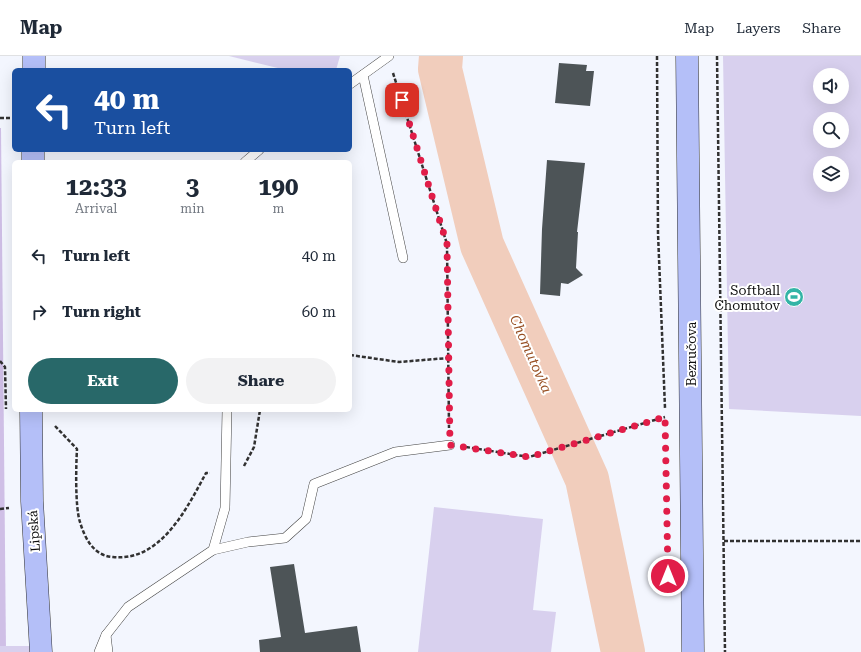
<!DOCTYPE html>
<html lang="en">
<head>
<meta charset="utf-8">
<style>
  body { margin:0; font-family:"Roboto Serif",serif; background:#f2f2f3; color:#1f2937; height:100vh; display:flex; flex-direction:column; font-size:15px; white-space:nowrap }
  * { box-sizing:border-box; margin:0 }
  p { font-size:13px; color:#747a83 }
  .icon { flex:none; width:22px; height:22px; fill:none; stroke:currentColor; stroke-width:2; stroke-linecap:round; stroke-linejoin:round }
  .map { position:relative; flex:1; overflow:hidden }
  .side { position:absolute; left:12px; top:104px; width:340px; height:252px; display:flex; flex-direction:column; background:#fff; border-radius:6px; box-shadow:0 4px 16px #0002 }
  .side>* { flex:none }
  .top-card { position:absolute; left:12px; top:12px; width:340px; height:84px; border-radius:6px; box-shadow:0 4px 16px #0002; background:#1a4fa0; color:#fff; overflow:hidden }
  .buttons { position:absolute; left:813px; top:12px; display:grid; gap:8px }
  .buttons a { display:grid; place-items:center; width:36px; height:36px; border-radius:50%; background:#fff; box-shadow:0 4px 16px #0002; font-size:20px }
  .pin { position:absolute; display:grid; place-items:center; width:34px; height:34px; color:#fff; margin:-17px; border-radius:8px; box-shadow:0 2px 6px #0006 }
  .me { position:absolute; width:44px; margin:-22px; rotate:0deg; stroke-linejoin:round; filter:drop-shadow(0 0 3px #0008) }
  .turn { display:flex; align-items:center; gap:14px; height:84px; padding:0 16px; font-size:18px }
  .turn .icon { width:52px; height:52px; stroke-width:2.5 }
  .turn b { display:block; font-size:28px; line-height:34px }
  .eta { display:flex; justify-content:space-evenly; align-items:center; height:68px; text-align:center }
  .eta b { font-size:24px; font-weight:700; line-height:28px }
  .button { display:flex; gap:8px; margin-top:auto; padding:8px 16px }
  .button a { flex:1; height:46px; border-radius:24px; background:#286869; color:#fff; font-size:16px; font-weight:700; line-height:46px; text-align:center }
  .button a+a { background:#f2f2f3; color:#1f2937 }
  ul { padding:0; list-style:none }
  li { display:flex; align-items:center; gap:12px; height:56px; padding:0 16px }
  li div { flex:1 }
  li b { display:block; font-size:15px }
  li em { font-style:normal }
  header { display:flex; align-items:center; gap:24px; box-sizing:border-box; height:56px; padding:0 20px; background:#fff; border-bottom:1px solid #e0e1e3 }
  header strong { font-size:19px }
  nav { display:flex; gap:22px; margin-inline-start:auto; font-size:14px }
  .map>svg:first-child { display:block }
</style>
</head>
<body>
<header>
<strong>Map</strong>
<nav><a>Map</a><a>Layers</a><a>Share</a></nav>
</header>
<div class="map">
<svg width="861" height="596" viewBox="0 0 861 596">
  <rect width="100%" height="100%" fill="#f3f6fe"/>
  <polygon fill="#cfbfe6" points="0,72 1,72 6,596 0,596"/>
  <g fill="#d8d0ee" fill-rule="evenodd">
    <polygon points="229,0 340,0 336,14 286,14"/>
    <path d="M723 0H861V360L729 353ZM820 19H842V41H820ZM820 63H842V85H820ZM820 107H842V129H820Z"/>
    <polygon points="434,451 543,463 533,554 556,556 551,596 418,596"/>
    <rect x="0" y="590" width="41" height="6"/>
  </g>
  <g fill="none" stroke-linecap="round" stroke-linejoin="round">
    <polyline stroke="#f1cdbc" stroke-width="44" points="441,0 440,13 482,189 587,423 623,596"/>
  </g>
  <g fill="#4d5457">
    <polygon points="559,7 587,9 586,15 594,15 590,50 555,47"/>
    <polygon points="547,104 585,107 577,176 578,176 576,212 583,219 568,228 561,227 560,240 540,238 542,173"/>
    <polygon points="294,508 305,577 357,570 361,596 260,596 259,584 281,581 270,511"/>
  </g>
  <g fill="none" stroke-linecap="round" stroke-linejoin="round">
    <defs>
      <g id="lane">
        <polyline points="363,19 403,202"/>
        <polyline points="350,28 389,0"/>
        <polyline points="245,106 259,94"/>
        <polyline points="213,494 225,452 227,354"/>
        <polyline points="106,579 128,551 213,494 248,486 285,482 306,463 314,428 395,396 450,389"/>
        <polyline points="99,596 106,579 108,596"/>
      </g>
      <g id="secondary">
        <polyline points="687,0 693,596"/>
        <polyline points="34,14 34,0"/>
        <polyline points="33,106 33,94"/>
        <polyline points="31,354 32,445 41,596"/>
      </g>
    </defs>
    <use href="#lane" stroke="#424242" stroke-width="10"/>
    <use href="#secondary" stroke="#313131" stroke-width="23"/>
    <g stroke="#313131" stroke-width="2.5" stroke-dasharray="4 2" stroke-linecap="butt">
      <polyline points="657,0 658,177 665,352"/>
      <polyline points="717,0 725,596"/>
      <polyline points="393,17 447,188 449,372"/>
      <polyline points="0,62 14,62"/>
      <polyline points="350,299 399,306 448,302"/>
      <polyline points="0,305 5,311 6,353"/>
      <path d="M55 370 77 393C76 410 75 451 80 466 85 483 94 500 113 501 161 506 187 452 206 417H210"/>
      <polyline points="466,391 529,401 665,361"/>
      <polyline points="244,410 254,391 260,354"/>
      <polyline points="0,453 9,452"/>
      <polyline points="724,485 861,485"/>
    </g>
    <use href="#lane" stroke="#fff" stroke-width="9"/>
    <use href="#secondary" stroke="#b4bff8" stroke-width="22"/>
  </g>
  <g fill="none" stroke-linecap="round" stroke-linejoin="round">
    <polyline stroke="#e11d48" stroke-width="7" stroke-dasharray="0 12.6" points="402,44 447,188 450,389 529,401 665,361 668,520"/>
  </g>
  <defs>
    <symbol id="stadium-disc" viewBox="-11 -11 22 22"><circle r="9.5" fill="#33b4a6" stroke="#fff"/><path d="M0-5a6.5 5 0 1 0 0 10a6.5 5 0 1 0 0-10ZM-3.5-1.8h7v3.6h-7Z" fill="#fff"/></symbol>
  </defs>
  <g fill-rule="evenodd">
    <use href="#stadium-disc" x="783" y="230" width="22" height="22"/>
  </g>
  <g text-anchor="middle" dominant-baseline="central" stroke-width="4" stroke-linejoin="round" paint-order="stroke">
    <g font-size="13" fill="#0f0f0f" stroke="#fff" text-anchor="end">
      <text x="780" y="234">Softball<tspan x="780" dy="15">Chomutov</tspan></text>
    </g>
    <g font-size="13" fill="#0f0f0f" stroke="#fff">
      <text transform="translate(691 298) rotate(-90)">Bezručova</text>
      <text transform="translate(34 475) rotate(-94)">Lipská</text>
    </g>
    <g font-size="14" font-style="italic" fill="#974f23" stroke="#fff">
      <text transform="translate(531 298) rotate(66)">Chomutovka</text>
    </g>
  </g>
</svg>
<div class="buttons">
<a><svg class="icon" aria-label="sound" viewBox="0 0 24 24"><path d="M4 9h4l5-4v14l-5-4H4zM17 9q2 3 0 6"/></svg></a>
<a><svg class="icon" aria-label="search" viewBox="0 0 24 24"><circle cx="10" cy="10" r="6"/><path d="M15 15l6 6"/></svg></a>
<a><svg class="icon" aria-label="layers" viewBox="0 0 24 24"><path d="M12 4l9 5-9 5-9-5zM3 14l9 5 9-5"/></svg></a>
</div>
<div class="pin" style="left:402px;top:44px;background:#d93025"><svg class="icon" aria-label="arrive" viewBox="0 0 24 24"><path d="M6 21V4h12l-3 4 3 4H6"/></svg></div>
<svg class="me" style="left:668px;top:520px" viewBox="-20 -20 40 40"><circle r="17" fill="#e11d48" stroke="#fff" stroke-width="3"/><path d="M0-11L8 9 0 5-8 9z" fill="#fff"/></svg>
<div class="top-card">
<div class="turn"><svg class="icon" aria-label="left" viewBox="0 0 24 24"><path d="M17 20v-9H6M10 6l-5 5 5 5"/></svg><div><b>40 m</b>Turn left</div></div>
</div>
<section class="side">
<div class="eta">
<div><b>12:33</b><p>Arrival</p></div>
<div><b>3</b><p>min</p></div>
<div><b>190</b><p>m</p></div>
</div>
<ul>
<li><svg class="icon" aria-label="left" viewBox="0 0 24 24"><path d="M17 20v-9H6M10 6l-5 5 5 5"/></svg><div><b>Turn left</b></div><em>40 m</em></li>
<li><svg class="icon" aria-label="right" viewBox="0 0 24 24"><path d="M7 20v-9h11M14 6l5 5-5 5"/></svg><div><b>Turn right</b></div><em>60 m</em></li>
</ul>
<div class="button"><a>Exit</a><a>Share</a></div>
</section>
</div>
</body>
</html>
